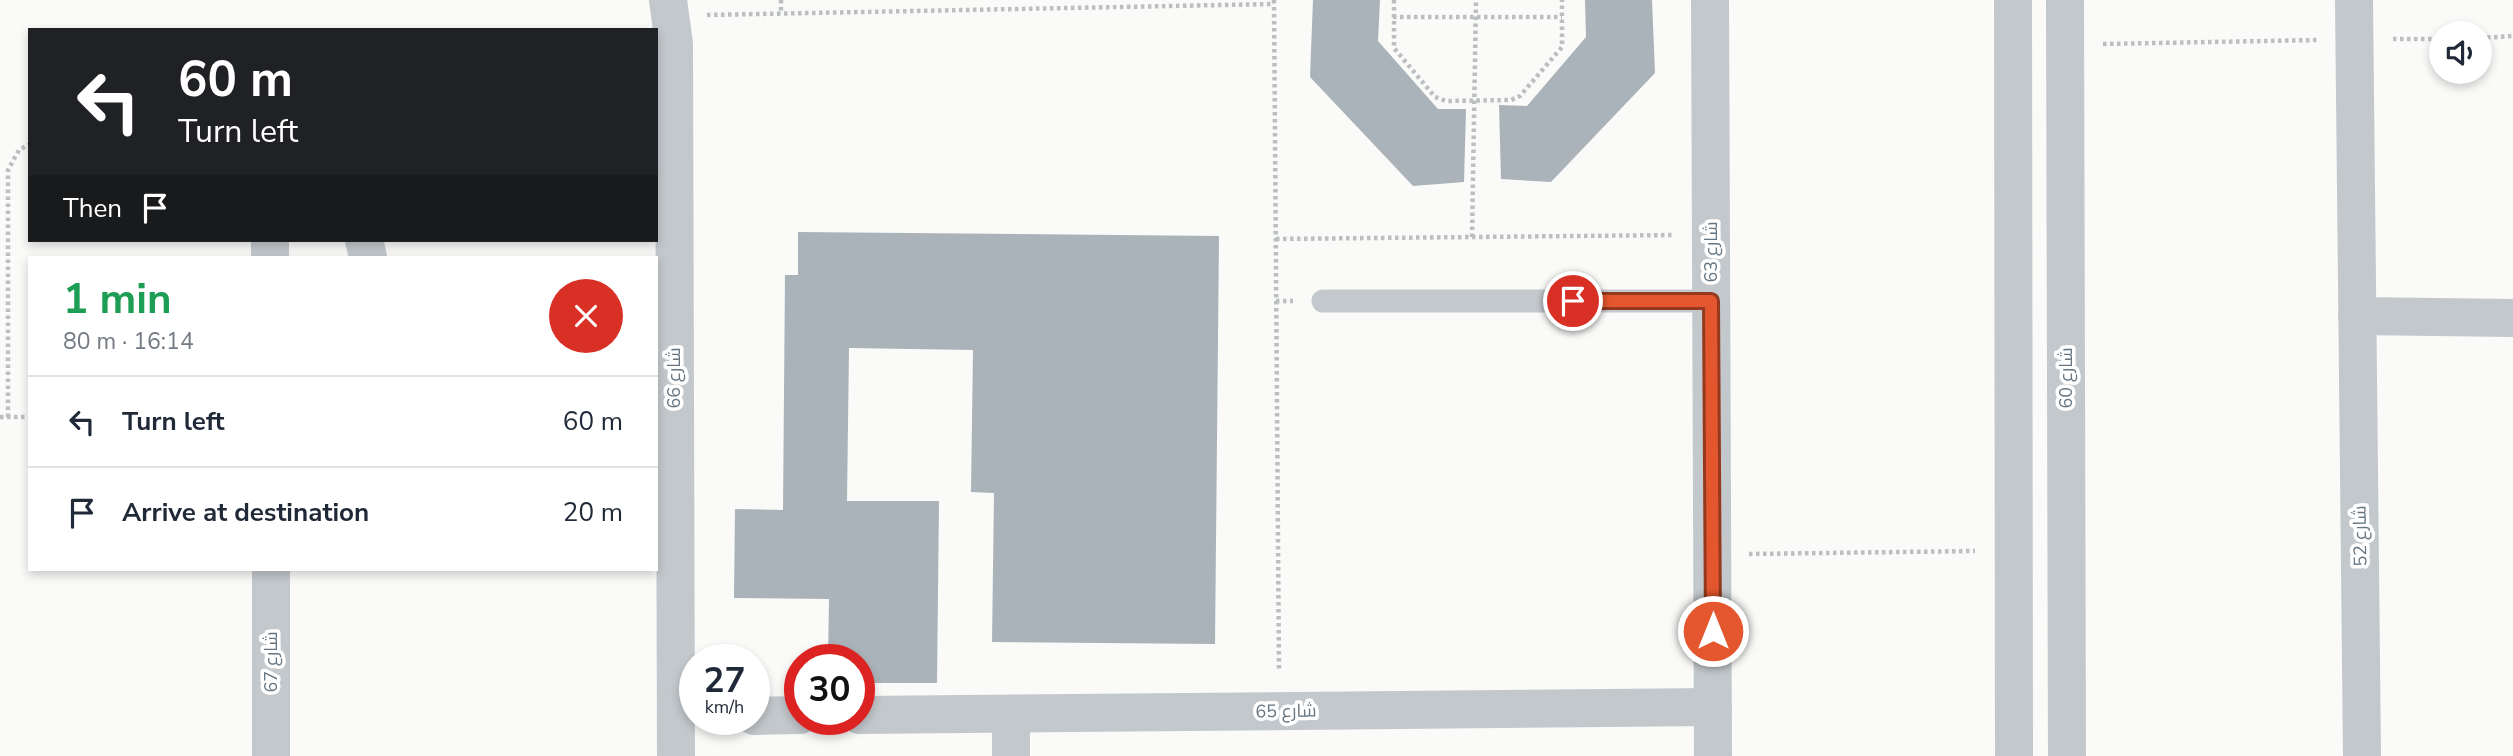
<!DOCTYPE html>
<html lang="en">
<head>
<meta charset="utf-8">
<style>
  body { margin:0; font-family:"Nunito Sans",Cairo,sans-serif; background:#f2f2f3; color:#1f2937; height:100vh; display:flex; flex-direction:column; font-size:26px; white-space:nowrap }
  * { box-sizing:border-box; margin:0 }
  p { font-size:23px; color:#747a83 }
  .icon { flex:none; width:38px; height:38px; fill:none; stroke:currentColor; stroke-width:2; stroke-linecap:round; stroke-linejoin:round }
  .map { position:relative; flex:1; overflow:hidden }
  .side { position:absolute; left:28px; top:256px; width:630px; height:315px; display:flex; flex-direction:column; background:#fff; border-radius:0px; box-shadow:0 4px 10px #0003 }
  .side>* { flex:none }
  .guide { position:absolute; left:28px; top:28px; width:630px; height:214px; border-radius:0px; box-shadow:0 4px 10px #0003; background:#202124; color:#fff; overflow:hidden }
  .fabs { position:absolute; left:2429px; top:21px; display:grid; gap:14px }
  .fabs a { display:grid; place-items:center; width:63px; height:63px; border-radius:50%; background:#fff; box-shadow:0 4px 10px #0003; font-size:35px }
  .speed { position:absolute; left:679px; top:644px; display:flex; gap:14px; font-size:35px; font-weight:700; text-align:center }
  .speed>* { display:grid; place-content:center; width:91px; height:91px; border-radius:50%; background:#fff; box-shadow:0 4px 10px #0003; line-height:1 }
  .speed small { font-size:18px; font-weight:400 }
  .speed .limit { border:10px solid #d22; background:#fff; color:#111 }
  .pin { position:absolute; display:grid; place-items:center; width:60px; height:60px; color:#fff; margin:-30px; border:4px solid #fff; border-radius:50%; box-shadow:0 2px 7px #0007 }
  .me { position:absolute; width:77px; margin:-38px; rotate:0deg; stroke-linejoin:round; filter:drop-shadow(0 0 5px #0008) }
  .turn { display:flex; align-items:center; gap:24px; height:147px; padding:0 35px; font-size:32px }
  .turn .icon { width:91px; height:91px; stroke-width:2.5 }
  .turn b { display:block; font-size:49px; line-height:60px }
  .then { display:flex; align-items:center; height:66px; padding:0 35px; background:#0003; gap:14px; font-size:26px }
  .round { display:grid; place-items:center; flex:none; width:74px; height:74px; border-radius:37px; background:#f2f2f3 }
  .overview { display:flex; align-items:center; justify-content:space-between; height:119px; padding:0 35px }
  h1 { font-size:42px; font-weight:700; line-height:52px; color:#1e9e55 }
  ul { padding:0; list-style:none }
  li { display:flex; align-items:center; gap:21px; height:91px; padding:0 35px; border-top:2px solid #e0e1e3 }
  li div { flex:1 }
  li b { display:block; font-size:26px }
  li em { font-style:normal }
  .map>svg:first-child { display:block }
</style>
</head>
<body>
<div class="map">
<svg width="2513" height="756" viewBox="0 0 2513 756">
  <rect width="100%" height="100%" fill="#fafaf8"/>
  <g fill="#aab3b9">
    <polygon points="1313,0 1380,0 1378,41 1438,109 1466,109 1464,182 1413,186 1310,77"/>
    <polygon points="1585,0 1652,0 1655,73 1551,182 1501,179 1499,105 1527,106 1586,37"/>
    <polygon points="798,232 1219,236 1215,644 992,642 994,493 971,492 973,350 849,348 847,501 939,501 937,683 859,683 859,660 828,660 829,599 734,598 735,509 783,510 785,275 798,275"/>
  </g>
  <g fill="none" stroke-linecap="round" stroke-linejoin="round">
    <g stroke="#bbbfc2" stroke-width="4.5" stroke-dasharray="3.5 3.5" stroke-linecap="butt">
      <polyline points="781,0 781,14"/>
      <polyline points="1274,0 1279,672"/>
      <polyline points="1394,0 1394,48 1435,97 1446,101 1511,100 1520,96 1562,47 1562,0"/>
      <polyline points="707,15 1274,4"/>
      <polyline points="1393,17 1562,17"/>
      <polyline points="2480,38 2513,36"/>
      <polyline points="2393,39 2441,39"/>
      <polyline points="2103,44 2318,40"/>
      <polyline points="1472,237 1476,0"/>
      <polyline points="1276,239 1674,235"/>
      <polyline points="1276,301 1293,301"/>
      <polyline points="0,417 30,417"/>
      <polyline points="8,417 8,170 19,150 30,144"/>
      <polyline points="1749,554 1975,551"/>
    </g>
    <polyline stroke="#c3c8cc" stroke-width="23" points="1323,301 1711,301"/>
    <g stroke="#c3c8cc" stroke-width="38">
      <polyline points="668,0 674,44 676,756"/>
      <polyline points="1710,0 1713,756"/>
      <polyline points="2354,0 2362,756"/>
      <polyline points="270,240 270,257"/>
      <polyline points="364,240 368,257"/>
      <polyline points="2357,316 2513,318"/>
      <polyline points="271,569 271,756"/>
      <polyline points="1011,714 1011,756"/>
      <polyline points="859,715 1713,707"/>
      <polyline points="754,716 800,715"/>
    </g>
    <g stroke="#c3c8cc" stroke-width="38">
      <polyline points="2013,0 2014,756"/>
      <polyline points="2065,0 2067,756"/>
    </g>
  </g>
  <g fill="none" stroke-linecap="round" stroke-linejoin="round">
    <defs>
      <polyline id="route" points="1573,301 1711,301 1713,631"/>
    </defs>
    <use href="#route" stroke="#94391e" stroke-width="18"/>
    <use href="#route" stroke="#e4572e" stroke-width="12"/>
  </g>
  <g text-anchor="middle" dominant-baseline="central" stroke-width="7" stroke-linejoin="round" paint-order="stroke">
    <g font-size="18" fill="#657683" stroke="#fff">
      <text transform="translate(1711 252) rotate(-90)">شارع 63</text>
      <text transform="translate(674 378) rotate(-90)">شارع 66</text>
      <text transform="translate(2066 378) rotate(-90)">شارع 60</text>
      <text transform="translate(2360 536) rotate(-91)">شارع 52</text>
      <text transform="translate(271 662) rotate(-90)">شارع 67</text>
      <text transform="translate(1286 711) rotate(-1)">شارع 65</text>
    </g>
  </g>
</svg>
<div class="fabs">
<a><svg class="icon" aria-label="sound" viewBox="0 0 24 24"><path d="M4 9h4l5-4v14l-5-4H4zM17 9q2 3 0 6"/></svg></a>
</div>
<div class="speed"><div>27<small>km/h</small></div><div class="limit">30</div></div>
<div class="pin" style="left:1573px;top:301px;background:#d93025"><svg class="icon" aria-label="arrive" viewBox="0 0 24 24"><path d="M6 21V4h12l-3 4 3 4H6"/></svg></div>
<svg class="me" style="left:1713px;top:631px" viewBox="-20 -20 40 40"><circle r="17" fill="#e4572e" stroke="#fff" stroke-width="3"/><path d="M0-11L8 9 0 5-8 9z" fill="#fff"/></svg>
<div class="guide">
<div class="turn"><svg class="icon" aria-label="left" viewBox="0 0 24 24"><path d="M17 20v-9H6M10 6l-5 5 5 5"/></svg><div><b>60 m</b>Turn left</div></div>
<div class="then">Then<svg class="icon" aria-label="arrive" viewBox="0 0 24 24"><path d="M6 21V4h12l-3 4 3 4H6"/></svg></div>
</div>
<section class="side">
<div class="overview"><div><h1>1 min</h1><p>80 m · 16:14</p></div><a class="round" style="background:#d93025;color:#fff"><svg class="icon" aria-label="close" viewBox="0 0 24 24"><path d="M6 6l12 12M18 6L6 18"/></svg></a></div>
<ul>
<li><svg class="icon" aria-label="left" viewBox="0 0 24 24"><path d="M17 20v-9H6M10 6l-5 5 5 5"/></svg><div><b>Turn left</b></div><em>60 m</em></li>
<li><svg class="icon" aria-label="arrive" viewBox="0 0 24 24"><path d="M6 21V4h12l-3 4 3 4H6"/></svg><div><b>Arrive at destination</b></div><em>20 m</em></li>
</ul>
</section>
</div>
</body>
</html>
